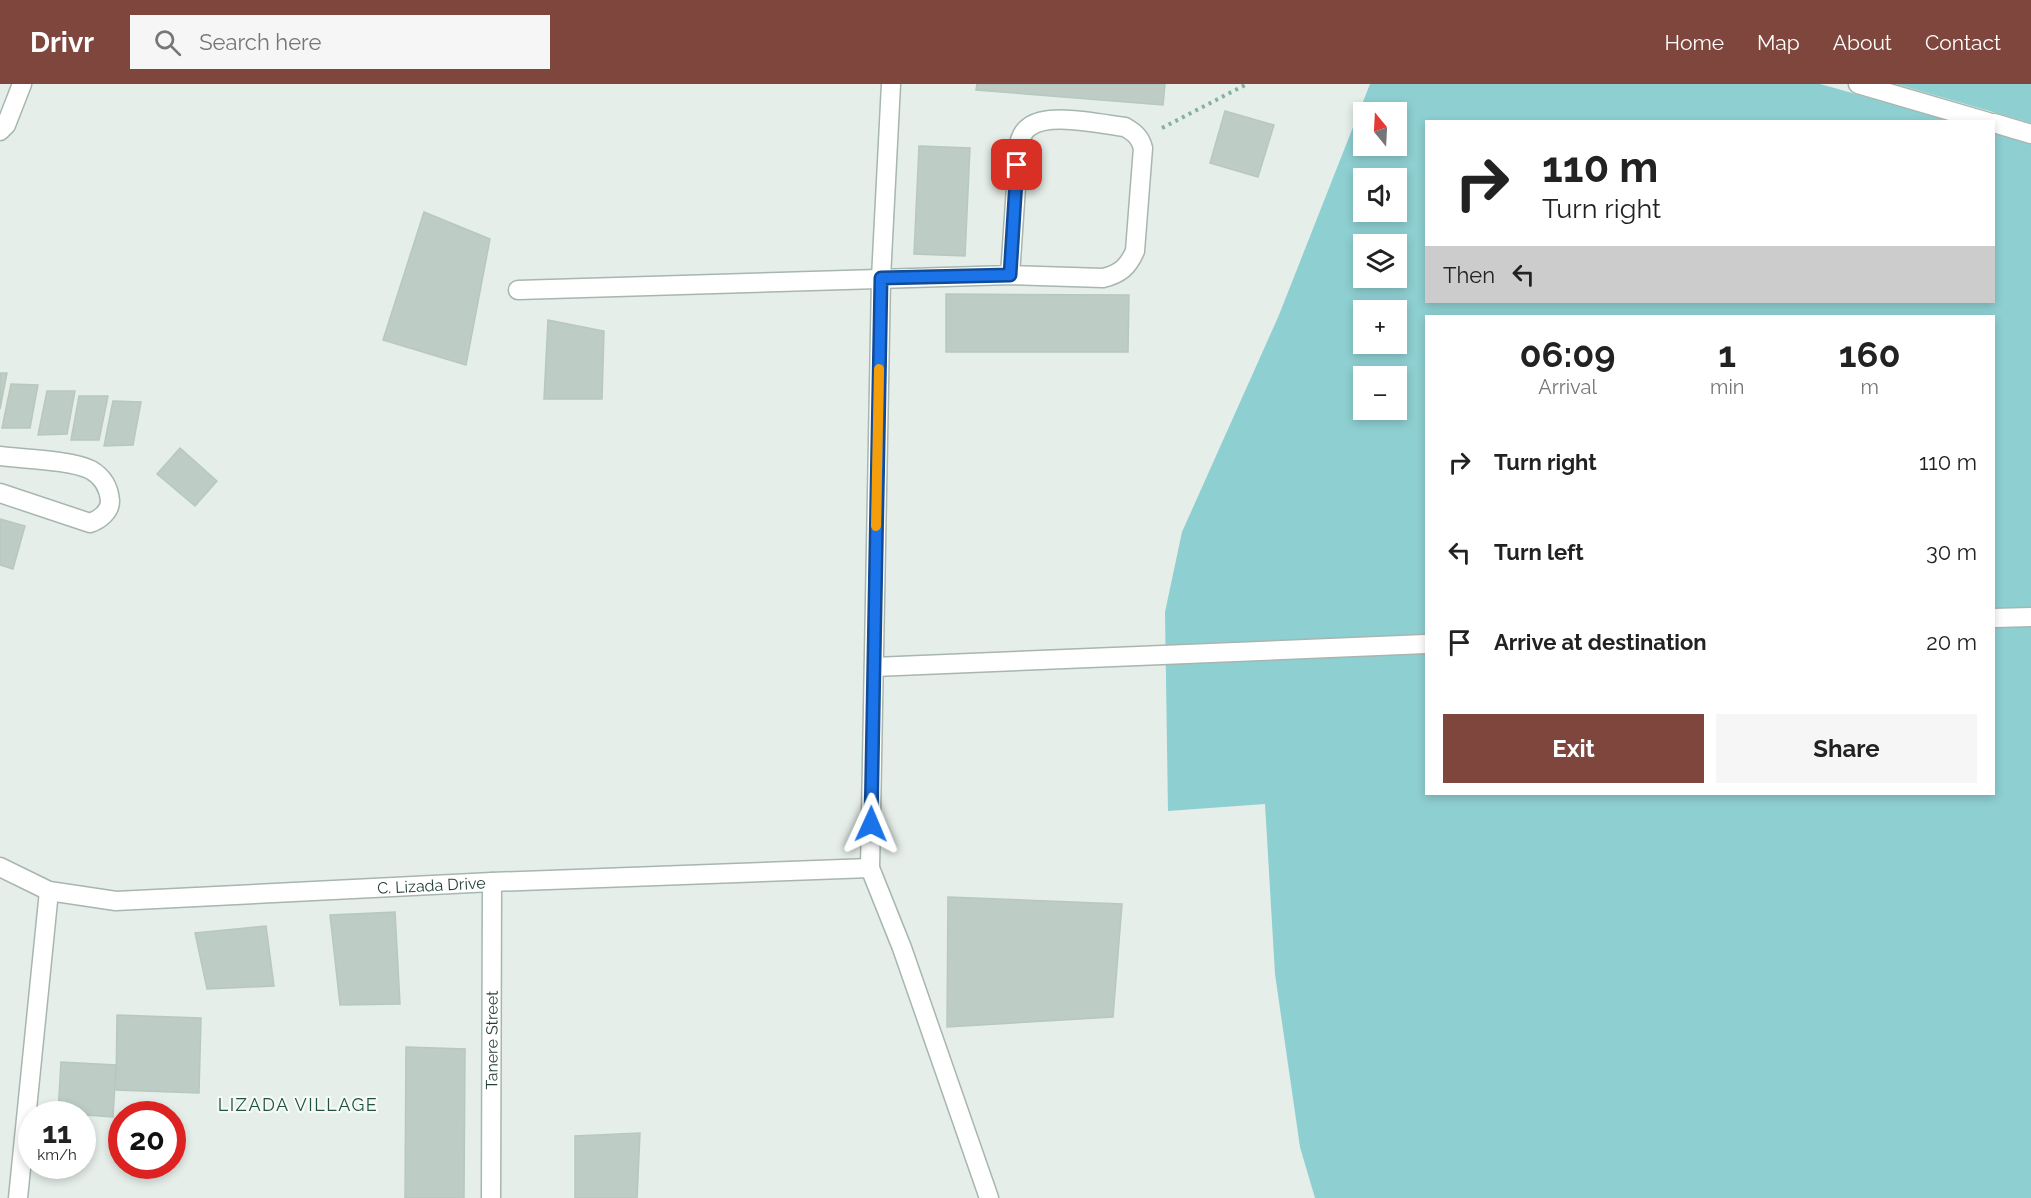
<!DOCTYPE html>
<html lang="en">
<head>
<meta charset="utf-8">
<style>
  body { margin:0; font-family:Raleway,sans-serif; background:#f6f6f6; color:#222; height:100vh; display:flex; flex-direction:column; font-size:22px; white-space:nowrap }
  * { box-sizing:border-box; margin:0 }
  p { font-size:20px; color:#767676 }
  .icon { flex:none; width:33px; height:33px; fill:none; stroke:currentColor; stroke-width:2; stroke-linecap:round; stroke-linejoin:round }
  .map { position:relative; flex:1; overflow:hidden }
  .side { position:absolute; left:1425px; top:231px; width:570px; height:480px; display:flex; flex-direction:column; background:#fff; border-radius:0px; box-shadow:0 3px 9px #0003 }
  .side>* { flex:none }
  .hud { position:absolute; left:1425px; top:36px; width:570px; height:183px; border-radius:0px; box-shadow:0 3px 9px #0003; background:#fff; color:#222; overflow:hidden }
  .needle { width:39px; rotate:342deg }
  .buttons { position:absolute; left:1353px; top:18px; display:grid; gap:12px }
  .buttons a { display:grid; place-items:center; width:54px; height:54px; border-radius:0px; background:#fff; box-shadow:0 3px 9px #0003; font-size:30px }
  .speed { position:absolute; left:18px; top:1017px; display:flex; gap:12px; font-size:30px; font-weight:700; text-align:center }
  .speed>* { display:grid; place-content:center; width:78px; height:78px; border-radius:50%; background:#fff; box-shadow:0 3px 9px #0003; line-height:1 }
  .speed small { font-size:15px; font-weight:400 }
  .speed .limit { border:9px solid #d22; background:#fff; color:#111 }
  .pin { position:absolute; display:grid; place-items:center; width:51px; height:51px; color:#fff; margin:-26px; border-radius:12px; box-shadow:0 3px 9px #0006 }
  .me { position:absolute; width:66px; margin:-33px; rotate:1deg; stroke-linejoin:round; filter:drop-shadow(0 0 4px #0008) }
  .turn { display:flex; align-items:center; gap:21px; height:126px; padding:0 18px; font-size:27px }
  .turn .icon { width:78px; height:78px; stroke-width:2.5 }
  .turn b { display:block; font-size:42px; line-height:51px }
  .then { display:flex; align-items:center; height:57px; padding:0 18px; background:#0003; gap:12px; font-size:22px }
  .eta { display:flex; justify-content:space-evenly; align-items:center; height:102px; text-align:center }
  .eta b { font-size:36px; font-weight:700; line-height:42px }
  .primary-button { display:flex; gap:12px; margin-top:auto; padding:12px 18px }
  .primary-button a { flex:1; height:69px; border-radius:0px; background:#7f463e; color:#fff; font-size:24px; font-weight:700; line-height:69px; text-align:center }
  .primary-button a+a { background:#f6f6f6; color:#222 }
  ul { padding:0; list-style:none }
  li { display:flex; align-items:center; gap:18px; height:90px; padding:0 18px }
  li div { flex:1 }
  li b { display:block; font-size:22px }
  li em { font-style:normal }
  header { display:flex; align-items:center; gap:36px; box-sizing:border-box; height:84px; padding:0 30px; background:#7f463e; color:#fff }
  header strong { font-size:28px }
  nav { display:flex; gap:33px; margin-inline-start:auto; font-size:21px }
  .search { width:420px; height:54px; background:#f6f6f6; display:flex; align-items:center; gap:15px; box-sizing:border-box; padding:0 21px; border-radius:0px; color:#767676; font-size:22px }
  .map>svg:first-child { display:block }
</style>
</head>
<body>
<header>
<strong>Drivr</strong>
<div class="search"><svg class="icon" aria-label="search" viewBox="0 0 24 24"><circle cx="10" cy="10" r="6"/><path d="M15 15l6 6"/></svg>Search here</div>
<nav><a>Home</a><a>Map</a><a>About</a><a>Contact</a></nav>
</header>
<div class="map">
<svg width="2031" height="1114" viewBox="0 0 2031 1114">
  <rect width="100%" height="100%" fill="#e5eee9"/>
  <path fill="#8ecfd1" fill-rule="evenodd" d="M1370 0H2031V1114H1315L1300 1063 1275 890 1265 720 1168 727 1165 528 1182 448 1279 231ZM1364 28H1396V62H1364ZM1426 38H1994V218H1426ZM1364 94H1396V128H1364ZM1364 160H1396V194H1364ZM1364 226H1396V260H1364ZM1426 232H1994V710H1426ZM1364 292H1396V326H1364Z"/>
  <polygon fill="#e5eee9" points="1820,0 1896,0 2031,39 2031,60 1994,49 1994,38 1952,37"/>
  <g fill="#bdccc4" stroke="#b7c8bf" stroke-width="1.5">
    <polygon points="977,0 1165,0 1163,21 976,6"/>
    <polygon points="1225,27 1274,41 1258,93 1210,79"/>
    <polygon points="919,62 970,64 965,172 914,170"/>
    <polygon points="424,128 490,155 466,281 383,256"/>
    <polygon points="946,210 1129,211 1128,268 946,268"/>
    <polygon points="548,236 604,247 602,315 544,315"/>
    <polygon points="0,289 7,289 0,325"/>
    <polygon points="11,300 38,301 30,344 2,344"/>
    <polygon points="47,307 75,307 67,350 38,351"/>
    <polygon points="79,312 108,312 99,356 71,356"/>
    <polygon points="113,317 141,318 133,361 104,362"/>
    <polygon points="180,364 217,397 195,422 157,390"/>
    <polygon points="0,435 25,442 13,485 0,481"/>
    <polygon points="948,813 1122,820 1113,933 947,943"/>
    <polygon points="395,828 400,920 340,921 330,831"/>
    <polygon points="266,842 274,902 207,905 195,849"/>
    <polygon points="117,931 201,934 199,1009 116,1006"/>
    <polygon points="406,963 465,965 464,1114 405,1114"/>
    <polygon points="61,978 116,981 113,1033 58,1029"/>
    <polygon points="640,1049 637,1114 575,1114 575,1052"/>
  </g>
  <g fill="none" stroke-linecap="round" stroke-linejoin="round">
    <defs>
      <g id="minor">
        <polyline points="891,0 881,194 870,784 902,864 989,1114"/>
        <polyline points="1858,0 1988,38"/>
        <polyline points="1994,39 2031,50"/>
        <polyline points="0,47 6,41 22,0"/>
        <path d="M518 206 1010 191 1103 194C1120 190 1128 183 1135 167L1143 64C1140 53 1135 49 1125 43 1101 40 1049 28 1029 43 1023 47 1021 53 1019 59L1010 191"/>
        <path d="M0 372C23 375 72 376 91 386 103 393 109 404 110 417 110 428 99 436 90 439L0 409"/>
        <polyline points="1994,534 2031,533"/>
        <polyline points="874,583 1426,560"/>
        <path id="s1" d="M0 783 49 807 116 817 492 798 870 784"/>
        <polyline points="18,1114 49,807"/>
        <path id="s2" d="M491 1114 492 798"/>
      </g>
    </defs>
    <use href="#minor" stroke="#a7b6af" stroke-width="21"/>
    <polyline stroke="#86b19e" stroke-width="4" stroke-dasharray="3 4.5" stroke-linecap="butt" points="1162,44 1247,0"/>
    <use href="#minor" stroke="#fff" stroke-width="18"/>
  </g>
  <g fill="none" stroke-linecap="round" stroke-linejoin="round">
    <defs>
      <polyline id="route" points="871,740 881,194 1010,191 1017,81"/>
    </defs>
    <use href="#route" stroke="#114b97" stroke-width="15"/>
    <use href="#route" stroke="#1a73e8" stroke-width="10"/>
    <polyline stroke="#f59e0b" stroke-width="10" points="876,442 879,285"/>
  </g>
  <g text-anchor="middle" dominant-baseline="central" stroke-width="4.5" stroke-linejoin="round" paint-order="stroke">
    <g font-size="16" fill="#244035" stroke="#f6faf7">
      <text stroke="none"><textPath href="#s1" startOffset="438">C. Lizada Drive</textPath></text>
      <text stroke="none"><textPath href="#s2" startOffset="158">Tanere Street</textPath></text>
    </g>
    <g font-size="18" letter-spacing="1.5" fill="#205240" stroke="#f6faf7">
      <text x="298" y="1020">LIZADA VILLAGE</text>
    </g>
  </g>
</svg>
<div class="buttons">
<a><svg class="needle" viewBox="-14 -14 28 28"><path d="M0-13l5 13h-10z" fill="#e53935"/><path d="M0 13l5-13h-10z" fill="#767676"/></svg></a>
<a><svg class="icon" aria-label="sound" viewBox="0 0 24 24"><path d="M4 9h4l5-4v14l-5-4H4zM17 9q2 3 0 6"/></svg></a>
<a><svg class="icon" aria-label="layers" viewBox="0 0 24 24"><path d="M12 4l9 5-9 5-9-5zM3 14l9 5 9-5"/></svg></a>
<a>+</a>
<a>−</a>
</div>
<div class="speed"><div>11<small>km/h</small></div><div class="limit">20</div></div>
<div class="pin" style="left:1017px;top:81px;background:#d93025"><svg class="icon" aria-label="arrive" viewBox="0 0 24 24"><path d="M6 21V4h12l-3 4 3 4H6"/></svg></div>
<svg class="me" style="left:871px;top:740px" viewBox="-20 -20 40 40"><path d="M0-17L14 15 0 8-14 15z" fill="#1a73e8" stroke="#fff" stroke-width="4"/></svg>
<div class="hud">
<div class="turn"><svg class="icon" aria-label="right" viewBox="0 0 24 24"><path d="M7 20v-9h11M14 6l5 5-5 5"/></svg><div><b>110 m</b>Turn right</div></div>
<div class="then">Then<svg class="icon" aria-label="left" viewBox="0 0 24 24"><path d="M17 20v-9H6M10 6l-5 5 5 5"/></svg></div>
</div>
<section class="side">
<div class="eta">
<div><b>06:09</b><p>Arrival</p></div>
<div><b>1</b><p>min</p></div>
<div><b>160</b><p>m</p></div>
</div>
<ul>
<li><svg class="icon" aria-label="right" viewBox="0 0 24 24"><path d="M7 20v-9h11M14 6l5 5-5 5"/></svg><div><b>Turn right</b></div><em>110 m</em></li>
<li><svg class="icon" aria-label="left" viewBox="0 0 24 24"><path d="M17 20v-9H6M10 6l-5 5 5 5"/></svg><div><b>Turn left</b></div><em>30 m</em></li>
<li><svg class="icon" aria-label="arrive" viewBox="0 0 24 24"><path d="M6 21V4h12l-3 4 3 4H6"/></svg><div><b>Arrive at destination</b></div><em>20 m</em></li>
</ul>
<div class="primary-button"><a>Exit</a><a>Share</a></div>
</section>
</div>
</body>
</html>
